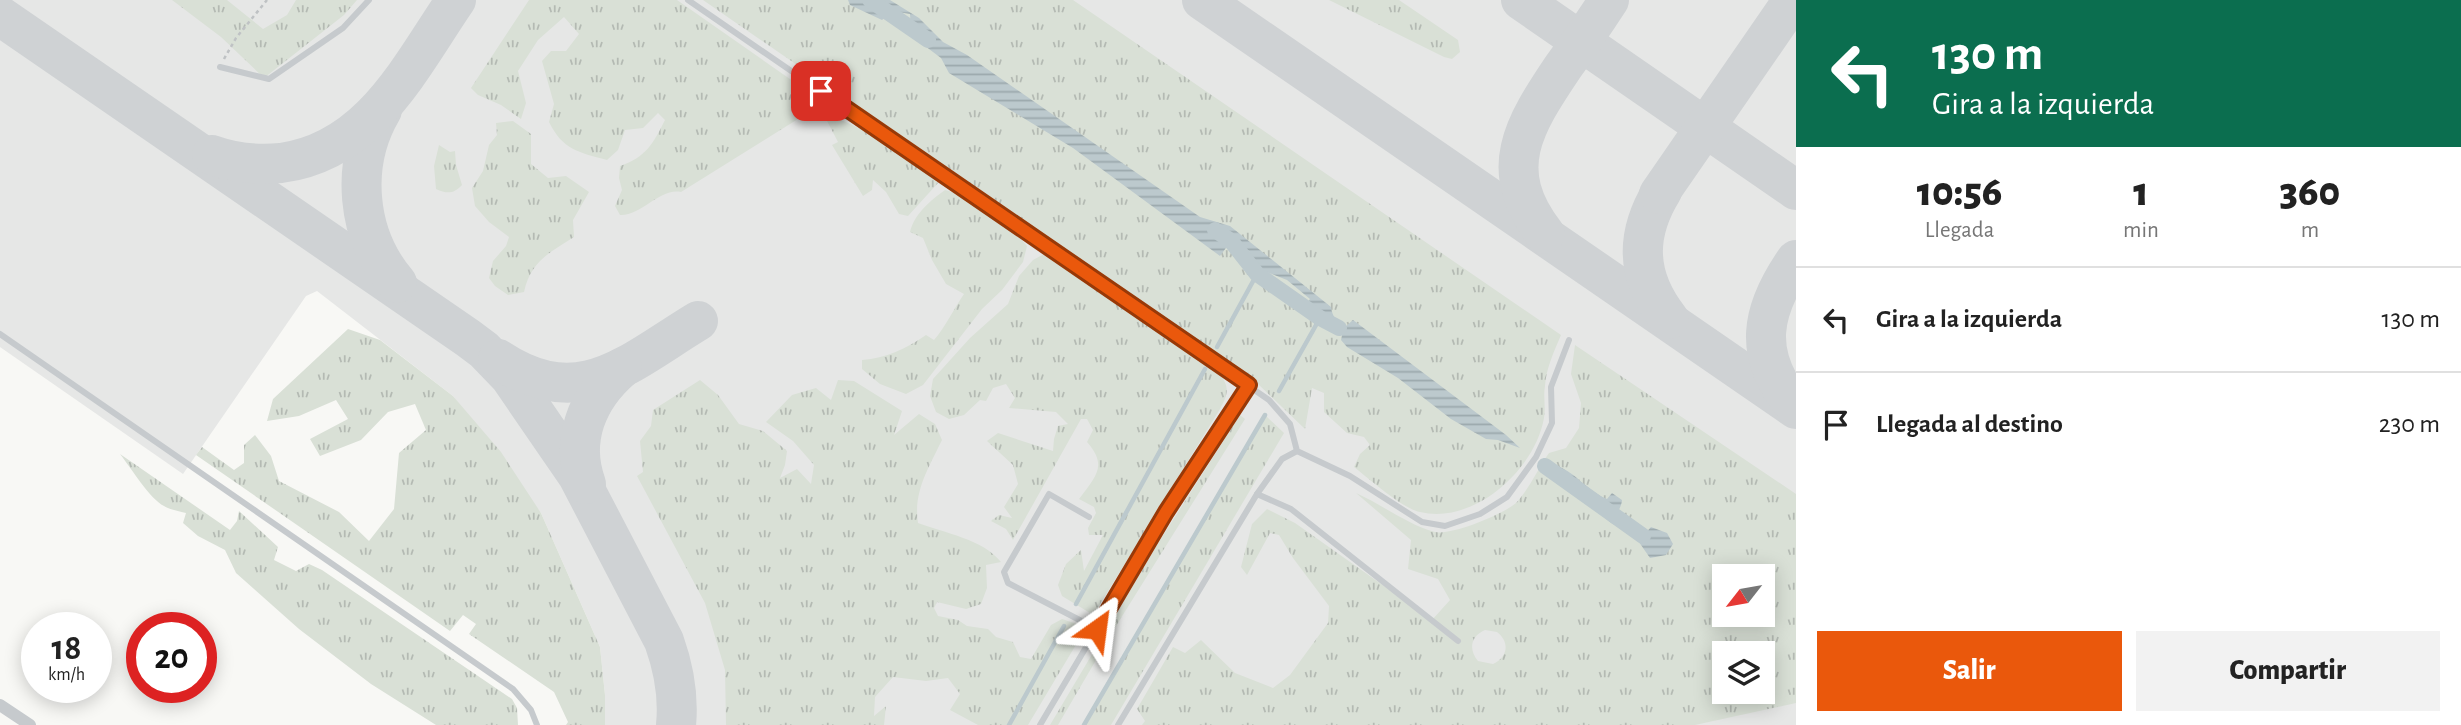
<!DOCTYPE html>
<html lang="es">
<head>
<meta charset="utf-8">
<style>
  body { margin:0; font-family:"Alegreya Sans",sans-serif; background:#f2f2f2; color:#222; height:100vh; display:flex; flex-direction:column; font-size:26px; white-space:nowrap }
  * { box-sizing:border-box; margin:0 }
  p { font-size:23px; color:#767676 }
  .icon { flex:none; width:38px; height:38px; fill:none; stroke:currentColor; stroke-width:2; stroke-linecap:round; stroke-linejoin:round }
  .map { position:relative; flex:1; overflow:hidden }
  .drawer { display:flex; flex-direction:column; background:#fff; width:665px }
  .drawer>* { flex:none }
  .guide { background:#0b6e4f; color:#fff; overflow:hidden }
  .needle { width:46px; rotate:239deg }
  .buttons { position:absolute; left:1712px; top:564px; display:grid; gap:14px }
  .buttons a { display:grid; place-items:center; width:63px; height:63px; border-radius:0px; background:#fff; box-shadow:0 4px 18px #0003; font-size:35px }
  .speed { position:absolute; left:21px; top:612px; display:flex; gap:14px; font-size:35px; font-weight:700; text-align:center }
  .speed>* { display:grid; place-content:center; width:91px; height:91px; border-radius:50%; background:#fff; box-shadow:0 4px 18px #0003; line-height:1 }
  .speed small { font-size:18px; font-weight:400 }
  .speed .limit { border:10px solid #d22; background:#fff; color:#111 }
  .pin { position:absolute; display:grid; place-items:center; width:60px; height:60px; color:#fff; margin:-30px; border-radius:14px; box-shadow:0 4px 10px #0006 }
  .me { position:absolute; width:77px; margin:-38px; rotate:31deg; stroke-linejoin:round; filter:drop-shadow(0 0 5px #0008) }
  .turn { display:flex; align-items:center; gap:24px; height:147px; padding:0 21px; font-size:32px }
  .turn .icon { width:91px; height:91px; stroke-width:2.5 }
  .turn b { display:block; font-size:49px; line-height:60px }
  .eta { display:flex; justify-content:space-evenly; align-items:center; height:119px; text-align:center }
  .eta b { font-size:42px; font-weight:800; line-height:49px }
  .action { display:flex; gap:14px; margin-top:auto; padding:14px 21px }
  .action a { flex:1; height:80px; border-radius:0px; background:#ea580c; color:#fff; font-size:28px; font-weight:800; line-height:80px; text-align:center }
  .action a+a { background:#f2f2f2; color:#222 }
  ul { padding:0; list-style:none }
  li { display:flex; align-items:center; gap:21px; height:105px; padding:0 21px; border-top:2px solid #e0e0e0 }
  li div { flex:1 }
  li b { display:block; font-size:26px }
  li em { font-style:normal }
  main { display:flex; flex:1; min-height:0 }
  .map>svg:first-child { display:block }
</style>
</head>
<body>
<main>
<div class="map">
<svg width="1796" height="725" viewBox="0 0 1796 725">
  <defs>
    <pattern id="grass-tufts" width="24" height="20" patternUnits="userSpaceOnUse" patternTransform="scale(1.75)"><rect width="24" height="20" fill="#d9e0d6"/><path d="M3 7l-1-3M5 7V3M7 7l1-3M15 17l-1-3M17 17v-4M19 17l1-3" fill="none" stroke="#b4bab3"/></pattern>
    <pattern id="water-rules" width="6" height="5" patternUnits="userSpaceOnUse" patternTransform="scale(1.75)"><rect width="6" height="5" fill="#bcc9cd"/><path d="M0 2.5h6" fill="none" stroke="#9ca8ac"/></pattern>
  </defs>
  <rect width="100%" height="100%" fill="#f8f8f5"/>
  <path fill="#e6e7e6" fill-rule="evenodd" d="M0 0H1796V725H605V695L600 647 541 513 453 396 317 291 306 296 183 474 0 347ZM1724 576H1762V614H1724ZM1724 653H1762V691H1724Z"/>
  <g fill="url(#grass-tufts)" fill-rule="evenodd">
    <polygon points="172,0 227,0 263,29 287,15 296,0 357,0 344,15 264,78 221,37"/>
    <path d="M529 0H677L800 86 813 107 806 114 681 192C659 188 642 216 620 215L615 206 622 190 619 178 620 166C646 157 653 144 665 120L658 113 643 128 625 130 618 150 607 160C578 152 563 150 549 122L554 104 542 61 551 51H566L579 34 564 17 538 40 518 71 526 103 521 119 501 105 478 95 471 88Z"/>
    <path d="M703 0H1073L1561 335C1554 352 1546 368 1545 386 1543 396 1546 408 1544 418 1535 470 1474 525 1420 512 1403 509 1368 478 1354 467L1360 454 1370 445 1364 437 1347 433 1324 412V393L1312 388 1305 429 1258 384Z"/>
    <polygon points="1329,0 1399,0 1458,40 1460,52 1452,59 1444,57"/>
    <path d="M837 118C872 133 911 156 938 183L908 216 899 214 886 192 873 180 872 190 863 196 832 145 838 142 827 121Z"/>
    <path d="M513 121 531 134V164L548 178 566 176 589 192 573 220 574 237C549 253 531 261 524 292L508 295 495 286 489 278 493 261 506 246 509 237 489 222 475 206 472 188 483 171 489 145 497 135 496 123Z"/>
    <path d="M439 145 450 152 455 151 456 165 462 185C454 194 447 194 436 189L434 166Z"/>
    <path d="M945 190 956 193 1020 238 1027 246 1023 262 1002 290 982 309 923 385 906 394 880 384 862 369V360C886 358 906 349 926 335L934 340C946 326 953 310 964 294L946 284 932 260 923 238 910 232C914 214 931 200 945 190Z"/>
    <path d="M1044 254 1220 374C1230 388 1228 394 1220 409L1097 609 1090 613 1062 596 1058 585 1066 564 1081 550 1084 571 1103 535H1089L1088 528 1096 513 1094 507 1079 499C1096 476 1108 466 1087 442L1093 430 1087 419H1081L1013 540 1006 529 991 521 999 515 1012 518 1004 507 1018 484 1013 465 987 441 998 433 1053 451 1054 439 1058 426 1068 424 1056 412 1009 408 1015 398 1006 384 993 388 986 401 980 400 964 415 949 419 936 412 930 396 933 379 970 338 1008 304 1019 276 1033 260Z"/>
    <polygon points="348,329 380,340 453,396 501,452 541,513 600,647 605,695 605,725 566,725 568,722 554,692 469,634 476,624 463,615 450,631 196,455 202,447 234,470 244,463 244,445 255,435 271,456 279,481 339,512 369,541 394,509 399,453 426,430 415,404 388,412 361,440 320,456 310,439 348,419 336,400 299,416 267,421 273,399"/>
    <path d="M1575 345 1796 494V703L1695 725H1142L1145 721 1137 709 1173 647 1185 653 1201 640 1235 673 1273 688 1290 675 1328 623 1329 606 1293 558 1279 535 1270 533 1247 575 1241 567 1252 524 1267 509 1295 523 1432 620 1450 600 1438 579 1408 569 1411 540 1356 493C1383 505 1406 524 1435 532 1450 536 1504 514 1516 503 1528 491 1539 467 1549 453L1566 448 1579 428 1581 403 1571 374ZM1724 576H1762V614H1724ZM1485 630 1497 632C1510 642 1508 657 1493 664L1478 661C1468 649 1471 636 1485 630ZM1724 653H1762V691H1724Z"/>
    <path d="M700 380 718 395 739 424 763 431 787 451 785 465 780 478 797 469 811 484 814 465 793 441 766 422 792 395 816 388 831 400 838 380 854 381 902 411 894 435 919 414 935 424 942 440C929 467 913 492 918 523 944 533 983 539 1001 562L986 565 987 588 981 604 966 609 937 602 934 608 938 616 958 620 967 626 988 629 996 637 1013 642 1020 657 1031 659 1051 625 1062 619 1074 623 1081 629 1077 643 1028 725H978L950 710 960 694 948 678 926 681 893 677 875 697 874 716 886 706 884 725H726L725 670 705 603 637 476 643 472 640 441 651 426 653 410Z"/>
    <polygon points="1240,415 1245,419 1116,626 1058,725 1050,725 1157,545"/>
    <polygon points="1265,415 1284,433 1111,725 1084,725"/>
    <path d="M120 454 230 530 237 521 239 511 278 547 274 560 296 571 309 564 322 570 512 699 517 708 518 725H436L371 684 299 629 236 573 225 550 198 536 183 523 186 513C179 511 170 510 164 506 150 499 131 468 120 454Z"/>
  </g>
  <g fill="url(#water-rules)">
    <path d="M848 0H890L919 18 943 42 967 55 1200 217 1230 226 1331 307C1332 316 1337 323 1345 327L1353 320 1506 435 1520 448 1498 440 1486 439 1451 419 1398 378 1347 347 1341 340 1343 331 1310 310 1307 303 1310 299 1287 280 1264 271 1257 274 1249 251 1231 241 1220 256 1073 148 949 73 941 58 909 34 911 30 910 14 892 11 882 20 850 5Z"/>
    <path d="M1553 465C1575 470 1586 491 1607 499L1612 493 1622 500C1621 510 1615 514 1614 522L1643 536 1651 527 1667 533 1673 544 1666 555 1650 558 1632 532 1611 523 1592 506 1590 499 1579 488 1551 471Z"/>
  </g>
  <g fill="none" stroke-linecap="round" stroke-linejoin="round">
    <g stroke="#bcc9cd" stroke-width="4.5">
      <polyline points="1217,347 1257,274"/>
      <polyline points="1279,391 1320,318"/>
      <polyline points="1076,604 1205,369"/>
      <polyline points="1009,725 1064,626"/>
      <polyline points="1084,725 1265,415"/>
    </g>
    <g stroke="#bcc9cd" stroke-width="16">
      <polyline points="870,0 928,40"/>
      <polyline points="1215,230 1231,241 1257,274 1320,318 1339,328"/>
      <polyline points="1545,466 1643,536"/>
    </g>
    <g stroke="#cfd2d4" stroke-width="40">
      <polyline points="1202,0 1796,409"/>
      <polyline points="1521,0 1796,190"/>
      <path d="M0 16 468 338 484 350 510 377 578 476 664 641C674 669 679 695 676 725"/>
      <path d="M382 110C350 164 356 235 397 283"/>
      <path d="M212 155C234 163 258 165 281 163 371 151 410 67 456 0"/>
      <path d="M1662 191C1635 235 1636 277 1669 319"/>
      <polyline points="1659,194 1793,0"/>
      <path d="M1545 234C1495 170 1524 125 1563 67 1579 45 1594 23 1609 0"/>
      <path d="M498 359C580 413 627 364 698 321"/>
      <path d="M1794 405C1752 354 1761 310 1796 260"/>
      <path d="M586 484C570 440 587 398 622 368"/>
    </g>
    <polyline stroke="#bfc2c4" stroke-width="2.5" stroke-dasharray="3.5 3.5" stroke-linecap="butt" points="224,59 236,38 267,0"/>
    <g stroke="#c6cacd" stroke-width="6">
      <polyline points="688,0 1269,400 1290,424 1297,451 1350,476 1422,522 1445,526 1480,514 1507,497 1536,457 1552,423 1551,387 1569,340"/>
      <polyline points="220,67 269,79 343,28 369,0"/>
      <polyline points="0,334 513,689 531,710 537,725"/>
      <polyline points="1257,494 1291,509 1458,641"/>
      <polyline points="1089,517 1049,494 1004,572 1008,583 1097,629"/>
      <polyline points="1040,725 1166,512 1249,385"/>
      <polyline points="1118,725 1257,494 1282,459 1297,451"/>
    </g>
    <polyline stroke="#c6cacd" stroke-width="12" points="0,705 30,725"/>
  </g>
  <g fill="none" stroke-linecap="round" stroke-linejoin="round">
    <defs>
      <polyline id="route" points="821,91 1249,385 1166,512 1097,629"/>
    </defs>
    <use href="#route" stroke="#983908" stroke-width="18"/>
    <use href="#route" stroke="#ea580c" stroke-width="12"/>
  </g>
</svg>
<div class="buttons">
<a><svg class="needle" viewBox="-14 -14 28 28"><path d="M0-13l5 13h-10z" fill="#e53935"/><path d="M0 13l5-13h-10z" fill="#767676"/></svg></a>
<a><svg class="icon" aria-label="layers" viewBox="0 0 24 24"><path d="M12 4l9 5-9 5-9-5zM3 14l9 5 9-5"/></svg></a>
</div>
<div class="speed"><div>18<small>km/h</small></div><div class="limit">20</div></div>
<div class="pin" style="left:821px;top:91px;background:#d93025"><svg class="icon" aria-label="arrive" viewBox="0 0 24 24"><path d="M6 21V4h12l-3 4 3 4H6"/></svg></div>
<svg class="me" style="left:1097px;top:629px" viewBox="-20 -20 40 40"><path d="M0-17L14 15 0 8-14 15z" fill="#ea580c" stroke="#fff" stroke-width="4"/></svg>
</div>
<section class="drawer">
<div class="guide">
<div class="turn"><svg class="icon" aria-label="left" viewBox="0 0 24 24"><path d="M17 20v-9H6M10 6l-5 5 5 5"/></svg><div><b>130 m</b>Gira a la izquierda</div></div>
</div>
<div class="eta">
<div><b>10:56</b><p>Llegada</p></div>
<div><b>1</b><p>min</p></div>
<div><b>360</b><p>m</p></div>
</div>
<ul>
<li><svg class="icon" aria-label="left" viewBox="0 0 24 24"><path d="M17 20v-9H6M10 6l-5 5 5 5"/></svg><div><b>Gira a la izquierda</b></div><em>130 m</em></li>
<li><svg class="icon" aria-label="arrive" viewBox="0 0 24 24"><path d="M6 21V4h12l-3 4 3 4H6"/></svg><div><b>Llegada al destino</b></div><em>230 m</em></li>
</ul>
<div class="action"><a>Salir</a><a>Compartir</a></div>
</section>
</main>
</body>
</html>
